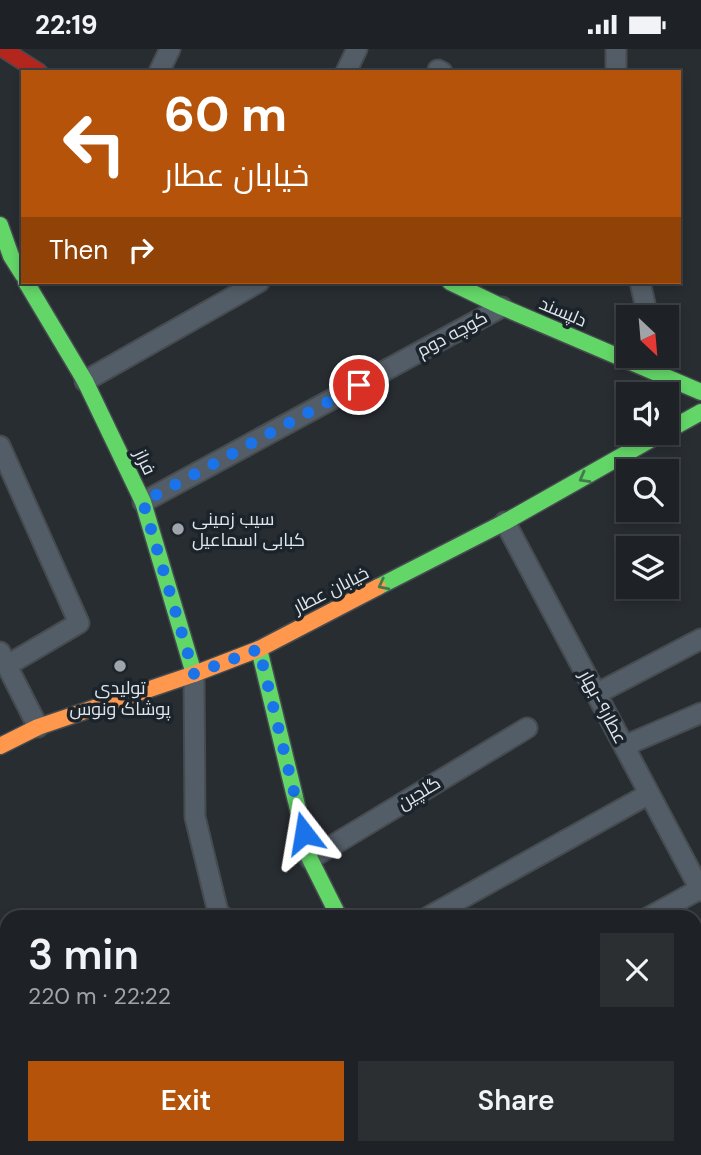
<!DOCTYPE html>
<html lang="en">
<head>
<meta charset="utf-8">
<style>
  body { margin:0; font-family:"DM Sans",Cairo,sans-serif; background:#2b2f32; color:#f1f3f6; height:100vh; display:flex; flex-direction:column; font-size:26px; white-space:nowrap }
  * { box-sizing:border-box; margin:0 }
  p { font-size:23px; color:#a1a4a7 }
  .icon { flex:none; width:38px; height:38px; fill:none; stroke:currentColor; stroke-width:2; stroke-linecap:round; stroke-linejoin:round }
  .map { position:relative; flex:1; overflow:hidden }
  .drawer { position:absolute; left:0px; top:861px; width:702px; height:245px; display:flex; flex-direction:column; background:#1e2226; border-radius:21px 21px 0 0; box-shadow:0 4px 10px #0003,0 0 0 2px #3c3f43 }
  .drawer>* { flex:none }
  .top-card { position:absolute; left:21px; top:21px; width:660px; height:214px; border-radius:0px; box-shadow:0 4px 10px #0003,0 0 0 2px #3c3f43; background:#b45309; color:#fff; overflow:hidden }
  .needle { width:46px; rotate:154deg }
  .controls { position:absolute; left:616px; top:256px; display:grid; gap:14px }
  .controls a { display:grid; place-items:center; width:63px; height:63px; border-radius:0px; background:#1e2226; box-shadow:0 4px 10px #0003,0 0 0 2px #3c3f43; font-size:35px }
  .pin { position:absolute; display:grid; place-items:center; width:60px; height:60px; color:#fff; margin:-30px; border:4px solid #fff; border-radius:50%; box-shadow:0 2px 7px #0007 }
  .me { position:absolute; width:77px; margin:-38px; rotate:346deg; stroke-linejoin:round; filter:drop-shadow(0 0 5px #0008) }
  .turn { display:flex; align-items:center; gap:24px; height:147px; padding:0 28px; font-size:32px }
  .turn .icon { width:91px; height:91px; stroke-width:2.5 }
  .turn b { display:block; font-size:49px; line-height:60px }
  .then { display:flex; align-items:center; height:66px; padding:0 28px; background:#0003; gap:14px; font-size:26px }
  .round { display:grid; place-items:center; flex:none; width:74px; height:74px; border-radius:0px; background:#2b2f32 }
  .head { display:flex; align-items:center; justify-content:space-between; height:119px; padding:0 28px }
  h1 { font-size:42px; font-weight:600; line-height:52px }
  .primary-button { display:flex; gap:14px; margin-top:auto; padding:14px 28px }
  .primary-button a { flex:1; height:80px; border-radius:0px; background:#b45309; color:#fff; font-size:28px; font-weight:600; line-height:80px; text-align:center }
  .primary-button a+a { background:#2b2f32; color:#f1f3f6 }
  .status { display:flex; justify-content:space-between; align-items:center; height:49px; padding:0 35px; background:#1e2226; direction:ltr }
  .status svg { height:19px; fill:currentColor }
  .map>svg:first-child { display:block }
</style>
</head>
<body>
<div class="status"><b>22:19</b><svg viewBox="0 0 49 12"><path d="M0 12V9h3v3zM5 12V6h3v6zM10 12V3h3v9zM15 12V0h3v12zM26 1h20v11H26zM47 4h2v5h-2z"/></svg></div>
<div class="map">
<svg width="701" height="1106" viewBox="0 0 701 1106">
  <rect width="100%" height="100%" fill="#282d32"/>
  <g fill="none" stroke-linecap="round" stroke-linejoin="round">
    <defs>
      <g id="street">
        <polyline points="438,21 442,23"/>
        <polyline points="159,23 170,0"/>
        <polyline points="346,23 357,0"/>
        <polyline points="616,23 616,0"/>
        <polyline points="640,233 648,268"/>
        <polyline points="85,332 259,233"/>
        <polyline points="0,397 79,574 6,617"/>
        <polyline points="143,453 502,258"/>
        <polyline points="505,473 701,842"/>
        <polyline points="0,603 38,678"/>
        <polyline points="194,625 195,768 218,863 223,868"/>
        <polyline points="596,645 701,590"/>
        <polyline points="624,697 701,664"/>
        <polyline points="310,810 527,679"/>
        <polyline points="428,868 649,745"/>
        <polyline points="649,868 700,840"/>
        <polyline points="695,1014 701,1010"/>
        <polyline points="394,1099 404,1106"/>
        <polyline points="0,1101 48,1106"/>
        <polyline points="201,1106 202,1099"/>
        <polyline points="350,1106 353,1099"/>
      </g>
      <g id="fast">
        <polyline points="0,176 11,207 23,226"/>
        <polyline points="26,233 85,332 143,453 194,625"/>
        <polyline points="450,233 502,258 701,343"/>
        <polyline points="667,382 701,363"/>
        <polyline points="378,538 505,473 664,383"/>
        <polyline points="259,600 310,810 339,868"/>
        <polyline points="532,1099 540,1106"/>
      </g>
      <polyline id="slow" points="0,697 38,678 194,625 259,600 378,538"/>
      <polyline id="jam" points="3,0 39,23"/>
    </defs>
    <use href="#street" stroke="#464b4f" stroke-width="23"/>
    <use href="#fast" stroke="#464b4f" stroke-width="19"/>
    <use href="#slow" stroke="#464b4f" stroke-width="19"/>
    <use href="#jam" stroke="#464b4f" stroke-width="19"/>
    <use href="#street" stroke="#535d67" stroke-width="19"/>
    <use href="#fast" stroke="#63d668" stroke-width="16"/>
    <use href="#slow" stroke="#ff974d" stroke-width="16"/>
    <use href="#jam" stroke="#b3261e" stroke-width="16"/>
  </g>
  <defs><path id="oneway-chevron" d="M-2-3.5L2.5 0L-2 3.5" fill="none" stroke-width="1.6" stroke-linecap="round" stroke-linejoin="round" transform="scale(1.75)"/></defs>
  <g stroke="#3f7c4a">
    <use href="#oneway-chevron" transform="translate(584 429) rotate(151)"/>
    <use href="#oneway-chevron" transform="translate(383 536) rotate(153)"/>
  </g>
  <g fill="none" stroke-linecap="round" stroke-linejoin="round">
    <polyline stroke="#1a73e8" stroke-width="12" stroke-dasharray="0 21.6" points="304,784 259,600 194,625 143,453 359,336"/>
  </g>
  <g fill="#a0a5ab" stroke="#1b232b" stroke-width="2.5">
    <circle cx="178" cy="480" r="7"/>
    <circle cx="120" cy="617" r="7"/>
  </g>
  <g text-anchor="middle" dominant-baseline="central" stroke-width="7" stroke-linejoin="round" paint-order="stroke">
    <g font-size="18" fill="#e1e6ec" stroke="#1b232b">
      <text transform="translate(563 263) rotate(23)">دلپسند</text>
      <text transform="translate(452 285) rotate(-28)">کوچه دوم</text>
      <text transform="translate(145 413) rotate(64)">فراز</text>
      <text transform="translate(331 541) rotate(-27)">خیابان عطار</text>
      <text transform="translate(603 658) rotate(62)">عطار۹-بهار</text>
      <text transform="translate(419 744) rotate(-31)">گلچین</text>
    </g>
    <g font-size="18" fill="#e1e6ec" stroke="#1b232b" text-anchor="start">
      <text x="192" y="470">سیب زمینی<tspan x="192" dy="21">کبابی اسماعیل</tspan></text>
      <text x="120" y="639" text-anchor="middle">تولیدی<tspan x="120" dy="21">پوشاک ونوس</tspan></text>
    </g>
  </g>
</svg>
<div class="controls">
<a><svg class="needle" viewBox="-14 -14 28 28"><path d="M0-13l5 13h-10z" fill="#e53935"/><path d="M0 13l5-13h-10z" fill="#a1a4a7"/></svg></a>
<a><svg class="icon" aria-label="sound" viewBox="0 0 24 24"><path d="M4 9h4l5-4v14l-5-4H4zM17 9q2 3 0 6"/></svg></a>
<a><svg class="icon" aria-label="search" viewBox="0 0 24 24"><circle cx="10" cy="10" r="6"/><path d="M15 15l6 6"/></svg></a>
<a><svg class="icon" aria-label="layers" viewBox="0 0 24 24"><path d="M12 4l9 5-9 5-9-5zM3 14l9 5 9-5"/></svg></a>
</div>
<div class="pin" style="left:359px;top:336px;background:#d93025"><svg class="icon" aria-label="arrive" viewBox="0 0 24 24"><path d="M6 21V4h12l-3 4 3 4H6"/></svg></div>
<svg class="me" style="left:304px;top:784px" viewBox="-20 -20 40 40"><path d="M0-17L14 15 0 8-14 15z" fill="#1a73e8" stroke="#fff" stroke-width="4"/></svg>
<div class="top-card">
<div class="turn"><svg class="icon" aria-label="left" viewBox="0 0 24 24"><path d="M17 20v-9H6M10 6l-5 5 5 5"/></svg><div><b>60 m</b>خیابان عطار</div></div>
<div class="then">Then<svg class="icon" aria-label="right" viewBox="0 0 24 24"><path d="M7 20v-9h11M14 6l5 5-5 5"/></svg></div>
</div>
<section class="drawer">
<div class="head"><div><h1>3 min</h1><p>220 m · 22:22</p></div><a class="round"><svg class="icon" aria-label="close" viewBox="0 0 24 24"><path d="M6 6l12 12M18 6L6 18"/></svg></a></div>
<div class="primary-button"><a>Exit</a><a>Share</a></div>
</section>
</div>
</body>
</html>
